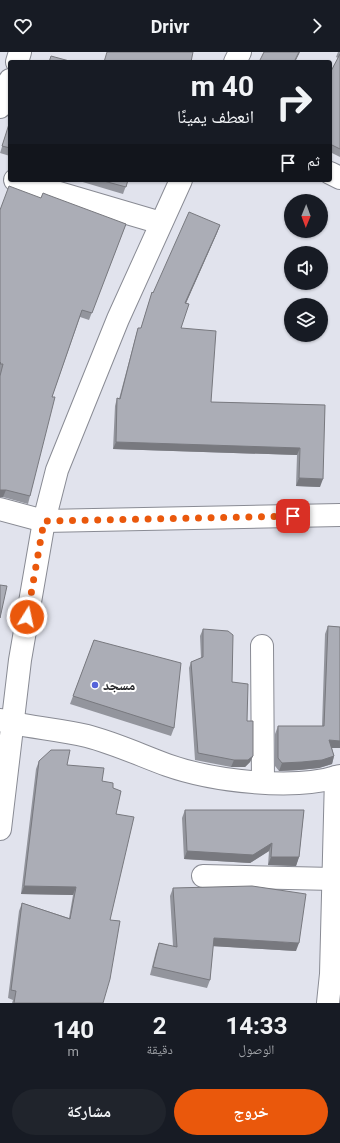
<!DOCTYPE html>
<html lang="ar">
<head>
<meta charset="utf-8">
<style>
  body { margin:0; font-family:Roboto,"Noto Naskh Arabic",sans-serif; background:#20242c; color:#f1f3f6; direction:rtl; height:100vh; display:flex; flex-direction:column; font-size:15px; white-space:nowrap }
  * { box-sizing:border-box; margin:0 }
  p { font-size:13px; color:#9ea1a6 }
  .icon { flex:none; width:22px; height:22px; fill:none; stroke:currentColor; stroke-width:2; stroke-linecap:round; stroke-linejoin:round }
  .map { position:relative; height:951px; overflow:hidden; direction:ltr }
  .side { display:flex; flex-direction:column; background:#171b24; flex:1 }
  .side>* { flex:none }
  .guide { position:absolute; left:8px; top:8px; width:324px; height:122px; border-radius:4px; box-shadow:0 1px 3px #0004; direction:rtl; background:#171b24; color:#f1f3f6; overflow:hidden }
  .needle { width:26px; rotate:181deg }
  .controls { position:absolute; left:284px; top:142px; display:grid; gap:8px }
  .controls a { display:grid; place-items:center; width:44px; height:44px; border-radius:50%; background:#171b24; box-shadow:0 1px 3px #0004; font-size:20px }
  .pin { position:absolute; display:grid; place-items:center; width:34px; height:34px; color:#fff; margin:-17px; border-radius:8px; box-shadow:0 2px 6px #0006 }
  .me { position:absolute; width:44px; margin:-22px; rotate:10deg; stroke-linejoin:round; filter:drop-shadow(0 0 3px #0008) }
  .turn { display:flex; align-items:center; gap:14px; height:84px; padding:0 12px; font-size:18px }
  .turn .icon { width:52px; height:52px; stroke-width:2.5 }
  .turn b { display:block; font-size:28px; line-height:34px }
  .then { display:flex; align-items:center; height:38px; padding:0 12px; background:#0003; gap:8px; font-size:15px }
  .eta { display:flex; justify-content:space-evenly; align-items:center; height:68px; text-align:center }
  .eta b { font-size:24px; font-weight:700; line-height:28px }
  .button { display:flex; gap:8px; margin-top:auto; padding:8px 12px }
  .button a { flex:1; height:46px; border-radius:24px; background:#ea580c; color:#fff; font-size:16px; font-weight:700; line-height:46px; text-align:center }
  .button a+a { background:#20242c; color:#f1f3f6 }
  header { display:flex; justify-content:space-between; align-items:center; height:52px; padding:0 12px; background:#171b24; font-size:18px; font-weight:700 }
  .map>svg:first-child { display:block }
</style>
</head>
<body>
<header><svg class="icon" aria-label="forward" viewBox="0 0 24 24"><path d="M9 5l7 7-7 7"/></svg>Drivr<svg class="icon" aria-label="heart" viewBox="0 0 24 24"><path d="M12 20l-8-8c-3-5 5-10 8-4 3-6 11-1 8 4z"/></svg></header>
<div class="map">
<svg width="340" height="951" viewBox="0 0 340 951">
  <rect width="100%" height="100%" fill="#e1e3ed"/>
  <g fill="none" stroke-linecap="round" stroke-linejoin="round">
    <defs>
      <g id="minor">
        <polyline points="17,10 20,0"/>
        <polyline points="235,10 240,0"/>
        <polyline points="0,55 10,28"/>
        <polyline points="330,121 340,126"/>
        <polyline points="15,128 161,171"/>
        <polyline points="0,457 44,469 340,463"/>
        <polyline points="262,594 263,730"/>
        <path d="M0 668 12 671C37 676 62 678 87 684 114 691 140 703 167 713 212 729 294 739 340 724"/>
        <polyline points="0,777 20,608 44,469 57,418 118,267 181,128"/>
        <polyline points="203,824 334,827"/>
        <polyline points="328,951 331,922 336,725"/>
      </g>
    </defs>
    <use href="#minor" stroke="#898b94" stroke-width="24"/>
    <use href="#minor" stroke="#fff" stroke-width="22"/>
  </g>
  <g fill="#93959d">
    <polygon points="338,0 340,0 340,105 330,100 330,21 338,6 336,5"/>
    <polygon points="10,69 10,104 0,101"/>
    <polygon points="76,128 128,128 123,142 86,131"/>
    <polygon points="41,146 126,172 89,268 80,265 52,345 30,444 28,452 3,445 0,445 0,158"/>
    <polygon points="220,173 217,181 186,251 181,276 211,350 325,353 320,435 296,434 297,403 113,397 115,354 117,346 119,347 136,283 138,276 141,276 152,240 153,241"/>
    <polygon points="328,574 340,575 340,696 332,696 334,704 332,712 319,716 299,718 279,719 275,714 275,682 278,674 322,674 325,582"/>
    <polygon points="203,577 232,630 247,669 253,704 250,710 245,715 231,715 195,708 189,616 191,610 201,606 200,584"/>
    <polygon points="94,588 174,676 171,684 70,652"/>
    <polygon points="39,709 67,713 102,729 113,736 116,762 110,868 103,951 12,951 13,948 8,946 19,859 22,851 69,866 73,843 21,842 36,717"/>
    <polygon points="185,758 304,758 299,805 296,814 268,813 269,799 250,811 184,807 182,766"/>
    <polygon points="173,836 296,899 213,894 210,928 207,936 150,923 156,899 159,891 173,894 170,844"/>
  </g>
  <g fill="#78797f">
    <polygon points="299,0 300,0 295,10 294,10"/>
    <polygon points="220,173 217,181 183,258 185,251"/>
    <polygon points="116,390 300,396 297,403 113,397"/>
    <polygon points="299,426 323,427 320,435 296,434"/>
    <polygon points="0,438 6,438 3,445 0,445"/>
    <polygon points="329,688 340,689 340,696 326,696"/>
    <polygon points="253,704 250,710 245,715 231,715 234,708"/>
    <polygon points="334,704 332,712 319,716 299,718 279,719 282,711"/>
    <polygon points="272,791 269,799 250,811 184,807 187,799"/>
    <polygon points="271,805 299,805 296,814 268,813"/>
    <polygon points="24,834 76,835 73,843 21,842"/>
    <polygon points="214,886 299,891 296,899 211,894"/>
  </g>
  <g fill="#abadb6" stroke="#78797f">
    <polygon points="107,0 193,0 191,10 104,10"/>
    <polygon points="264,0 299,0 294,10 259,10"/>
    <polygon points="340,2 340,97 330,92 330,21"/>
    <polygon points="51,4 73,10 49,10"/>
    <polygon points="10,69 10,96 2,94"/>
    <polygon points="100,128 128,128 126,135"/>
    <polygon points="9,134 41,146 43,141 48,143 126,172 92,261 82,258 52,345 55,345 30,444 6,438 0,438 0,324 3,312 0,312 1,311 0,310 0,158"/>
    <polygon points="189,160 220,173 185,251 189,252 181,276 216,279 211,350 325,353 323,427 299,426 300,396 116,390 117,346 120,347 138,276 141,276 152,240 153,241"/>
    <polygon points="0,533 7,534 0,566"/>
    <polygon points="328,574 340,575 340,689 329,688 334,704 322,708 302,710 282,711 278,706 278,674 324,674"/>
    <polygon points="203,577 228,579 233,583 232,630 248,632 247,669 253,669 253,704 248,708 234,708 198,701 191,610 203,605"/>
    <polygon points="94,588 181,611 174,676 73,644"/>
    <polygon points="51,698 70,698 67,713 104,716 102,729 113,731 113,736 121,739 116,762 134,765 110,868 120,869 110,927 103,951 14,951 16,939 11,938 22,851 70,867 76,835 24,834 39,709"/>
    <polygon points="185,758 304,758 299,805 271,805 272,791 253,803 187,799"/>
    <polygon points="252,834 306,842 299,891 214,886 210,928 153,915 159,891 177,895 173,836"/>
  </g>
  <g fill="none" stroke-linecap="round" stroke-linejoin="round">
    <polyline stroke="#ea580c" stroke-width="7" stroke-dasharray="0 12.6" points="27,565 44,469 293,464"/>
  </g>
  <circle fill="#5663da" stroke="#fff" stroke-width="1.5" cx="95" cy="633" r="4"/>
  <g text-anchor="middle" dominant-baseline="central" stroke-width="4" stroke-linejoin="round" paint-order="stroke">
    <g font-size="14" font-weight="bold" fill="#26272a" stroke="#fff" text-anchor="start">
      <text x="103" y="633">مسجد</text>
    </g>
  </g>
</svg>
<div class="controls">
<a><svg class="needle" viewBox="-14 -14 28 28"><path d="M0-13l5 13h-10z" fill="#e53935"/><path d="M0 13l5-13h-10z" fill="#9ea1a6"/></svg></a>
<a><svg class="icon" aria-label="sound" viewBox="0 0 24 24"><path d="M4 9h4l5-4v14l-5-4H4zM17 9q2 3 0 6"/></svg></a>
<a><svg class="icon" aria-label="layers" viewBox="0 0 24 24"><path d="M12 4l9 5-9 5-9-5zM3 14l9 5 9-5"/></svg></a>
</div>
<div class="pin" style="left:293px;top:464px;background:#d93025"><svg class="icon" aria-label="arrive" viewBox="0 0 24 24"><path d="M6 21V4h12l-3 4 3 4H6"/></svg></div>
<svg class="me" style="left:27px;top:565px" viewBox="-20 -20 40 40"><circle r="17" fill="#ea580c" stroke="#fff" stroke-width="3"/><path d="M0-11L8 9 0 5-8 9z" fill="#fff"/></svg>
<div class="guide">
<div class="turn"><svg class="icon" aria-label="right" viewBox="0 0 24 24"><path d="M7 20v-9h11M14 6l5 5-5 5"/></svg><div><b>40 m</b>انعطف يمينًا</div></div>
<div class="then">ثم<svg class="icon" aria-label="arrive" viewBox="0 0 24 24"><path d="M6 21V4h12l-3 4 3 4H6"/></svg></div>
</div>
</div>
<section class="side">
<div class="eta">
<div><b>14:33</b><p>الوصول</p></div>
<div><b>2</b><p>دقيقة</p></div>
<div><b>140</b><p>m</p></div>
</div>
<div class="button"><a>خروج</a><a>مشاركة</a></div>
</section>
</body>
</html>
